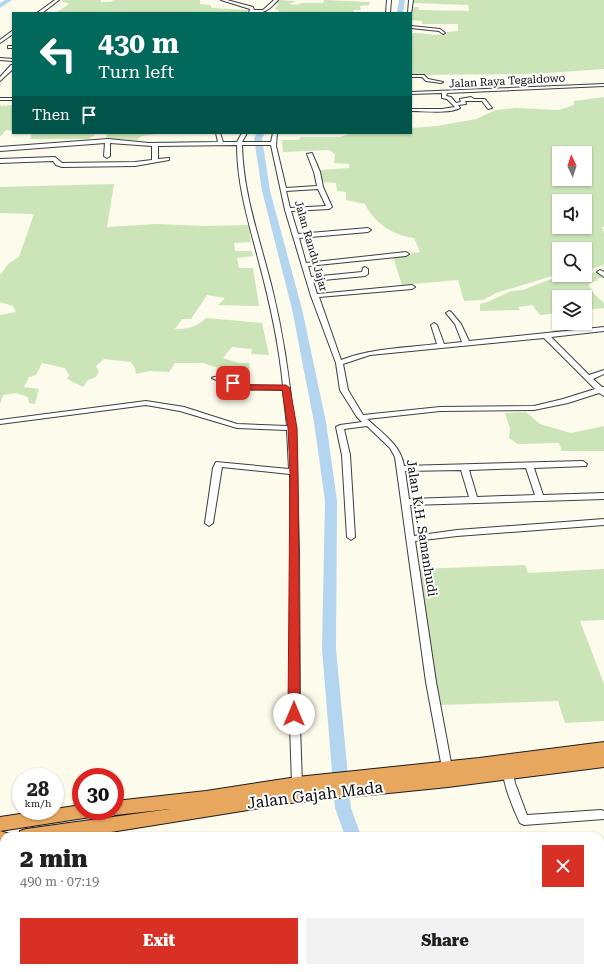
<!DOCTYPE html>
<html lang="en">
<head>
<meta charset="utf-8">
<style>
  body { margin:0; font-family:"Roboto Serif",serif; background:#f2f2f2; color:#202124; height:100vh; display:flex; flex-direction:column; font-size:15px; white-space:nowrap }
  * { box-sizing:border-box; margin:0 }
  p { font-size:13px; color:#757577 }
  .icon { flex:none; width:22px; height:22px; fill:none; stroke:currentColor; stroke-width:2; stroke-linecap:round; stroke-linejoin:round }
  .map { position:relative; flex:1; overflow:hidden }
  .drawer { position:absolute; left:0px; top:832px; width:604px; height:140px; display:flex; flex-direction:column; background:#fff; border-radius:12px 12px 0 0; box-shadow:0 1px 3px #0004 }
  .drawer>* { flex:none }
  .hud { position:absolute; left:12px; top:12px; width:400px; height:122px; border-radius:0px; box-shadow:0 1px 3px #0004; background:#00695c; color:#fff; overflow:hidden }
  .needle { width:26px; rotate:356deg }
  .controls { position:absolute; left:552px; top:146px; display:grid; gap:8px }
  .controls a { display:grid; place-items:center; width:40px; height:40px; border-radius:0px; background:#fff; box-shadow:0 1px 3px #0004; font-size:20px }
  .speed { position:absolute; left:12px; top:768px; display:flex; gap:8px; font-size:20px; font-weight:700; text-align:center }
  .speed>* { display:grid; place-content:center; width:52px; height:52px; border-radius:50%; background:#fff; box-shadow:0 1px 3px #0004; line-height:1 }
  .speed small { font-size:10px; font-weight:400 }
  .speed .limit { border:6px solid #d22; background:#fff; color:#111 }
  .pin { position:absolute; display:grid; place-items:center; width:34px; height:34px; color:#fff; margin:-17px; border-radius:8px; box-shadow:0 2px 6px #0006 }
  .me { position:absolute; width:44px; margin:-22px; rotate:0deg; stroke-linejoin:round; filter:drop-shadow(0 0 3px #0008) }
  .turn { display:flex; align-items:center; gap:14px; height:84px; padding:0 20px; font-size:18px }
  .turn .icon { width:52px; height:52px; stroke-width:2.5 }
  .turn b { display:block; font-size:28px; line-height:34px }
  .then { display:flex; align-items:center; height:38px; padding:0 20px; background:#0003; gap:8px; font-size:15px }
  .round { display:grid; place-items:center; flex:none; width:42px; height:42px; border-radius:0px; background:#f2f2f2 }
  .summary { display:flex; align-items:center; justify-content:space-between; height:68px; padding:0 20px }
  h1 { font-size:24px; font-weight:800; line-height:30px }
  .button { display:flex; gap:8px; margin-top:auto; padding:8px 20px }
  .button a { flex:1; height:46px; border-radius:0px; background:#d93025; color:#fff; font-size:16px; font-weight:800; line-height:46px; text-align:center }
  .button a+a { background:#f2f2f2; color:#202124 }
  .map>svg:first-child { display:block }
</style>
</head>
<body>
<div class="map">
<svg width="604" height="972" viewBox="0 0 604 972">
  <rect width="100%" height="100%" fill="#fdfbeb"/>
  <g fill="#cbe4b8" fill-rule="evenodd">
    <polygon points="63,0 101,0 101,2 110,2 114,0 200,0 200,4 210,5 212,8 248,10 247,13 55,13 68,5 68,3 62,2"/>
    <polygon points="279,0 296,1 289,4 297,5 301,3 323,3 324,0 370,2 369,5 360,6 361,10 353,10 354,13 280,13 278,10 274,9 279,4 275,3"/>
    <path d="M414 0H604V69L534 74 411 75V37L413 33C425 33 435 36 446 35L447 32 458 31V24H422V21L412 20V7H418L419 10 469 11 468 5 413 3Z"/>
    <path d="M604 97V227H602L604 233V265L585 271V249H559V274L496 293 483 300 464 301 458 280 402 285 393 257 420 252 414 238C394 236 374 223 365 204L346 200V192L337 191 336 183 322 182 319 170 349 168V164L334 163 335 155 330 150 283 152 282 140H298L301 137H340L353 133H411V128L437 126 476 119 496 110 516 108 559 110 574 105V101ZM559 153H585V179H559ZM559 201H585V227H559Z"/>
    <polygon points="0,103 1,106 13,105 13,131 6,130 0,137"/>
    <polygon points="32,133 97,133 89,139 30,139"/>
    <polygon points="107,133 162,133 142,136 137,140 106,139"/>
    <path d="M114 184 107 227 156 224 203 226 249 225 251 242 234 243 235 251H252L253 256 237 258 239 268H253L259 306 218 305 225 298 207 295 191 319H182L175 329C187 329 197 327 206 318L262 323 269 355 251 354 252 349 232 347 223 358 239 363H249L250 368 236 372 234 382 219 378 224 370 203 363H175L169 372 150 371 136 374 135 368 131 362 104 359 96 366 99 372 96 377 88 380 83 387 67 379 69 375 65 368 42 363 36 375 29 377 24 387 39 389 35 404 29 403 28 397 16 393 3 395 0 404V315L16 312 13 306 0 302V275L8 264 19 257 34 214 0 213V187Z"/>
    <polygon points="597,272 604,277 596,279 598,280 588,284 595,295 604,303 604,308 585,310 585,297 559,297 559,313 540,315 532,305 518,307 520,310 480,311 480,304 488,302 511,291 523,290 556,277 585,275 585,274"/>
    <polygon points="526,412 540,424 571,433 604,426 604,451 562,451 559,443 518,444 509,438 510,429 505,413"/>
    <polygon points="525,565 528,573 604,569 604,620 580,621 604,684 604,721 565,723 558,701 440,705 428,635 420,569"/>
  </g>
  <g fill="none" stroke-linecap="round" stroke-linejoin="round">
    <g fill="#b4d5f0" fill-rule="evenodd">
      <polygon points="5,0 12,0 0,8 0,3"/>
      <polygon points="399,0 405,0 403,13 397,13"/>
      <polygon points="257,133 265,133 262,138 270,191 302,309 326,422 337,501 336,649 351,808 361,836 345,836 335,808 322,649 325,501 314,422 292,309 262,191 254,138"/>
      <polygon points="394,968 412,968 413,972 395,972"/>
    </g>
    <defs>
      <g id="minor">
        <polygon points="55,0 59,0 42,13 37,13"/>
        <path d="M221 0H227L253 7 254 10H263L274 0H278C267 12 264 13 249 13L250 9Z"/>
        <polygon points="387,0 391,0 390,13 386,13"/>
        <polygon points="409,0 413,0 411,14 408,13"/>
        <polygon points="411,26 440,29 445,33 443,34 439,31 411,28"/>
        <polygon points="12,31 13,31 13,34 0,43 0,40"/>
        <rect x="8" y="46" width="5" height="2"/>
        <polygon points="0,58 13,59 13,61 0,60"/>
        <polygon points="11,65 13,65 13,69 0,81 0,77"/>
        <polygon points="411,75 424,75 428,79 443,82 441,83 426,81 422,77 411,77"/>
        <path d="M604 84V86L447 93 446 96 451 97 456 103 461 102 460 99 471 97 474 99H485L492 108 488 109 482 101H465L466 104 458 105 460 108C449 114 425 111 411 111V109H442L455 107 447 99 442 98V93L411 94V92Z"/>
        <rect x="0" y="98" width="13" height="2"/>
        <path d="M216 133H220L223 142H237L242 133H247L242 142H271L273 133H277L276 146 286 188 317 186 314 172 307 154 312 153 320 172 323 187 332 207 329 209 291 211 298 234 368 228 371 230 368 232 299 238 306 263 406 252 409 254 406 256 308 266 311 277 362 272 363 268 365 267 368 269V274L365 276 313 281 317 294 412 285 415 287 412 289 319 297 341 360C372 348 405 348 437 344L431 325 434 323 437 325 444 344 462 342 455 324 446 313 449 311 451 312 461 324 469 341 604 327V331L551 337 589 375 604 370V374L593 379 602 387H604V396L599 393 568 403 534 410 440 411 367 419C382 433 401 445 404 466L583 461 587 464 586 466 534 468 543 495 604 493V499L410 505 414 536 457 530 604 519V525L457 536 415 541 436 682 452 768 451 771 447 772 443 771 442 768 426 682 395 457 390 448 367 426 344 429 350 455 355 537 351 540 347 537 342 455 336 427 340 425 362 422 357 417 340 390 336 363 311 296 285 210 271 145H242C243 194 260 240 272 288 283 333 290 380 294 426L296 428 299 552 300 726 302 784 301 787 297 789 293 787 292 784 290 726 291 552 290 474 222 467 213 523 209 526 205 523 213 468 216 462 289 469 287 430 237 428 180 411 146 405 0 424V420L146 401 184 407 237 424 287 426 283 390 238 389 231 385 214 379 212 378 214 377C221 376 234 379 240 385L283 386C279 344 270 303 259 262 249 223 237 186 237 145L158 146V159L169 158V160L135 166 62 167 56 165 53 161 0 163V159L55 157 62 163 135 162 152 160V146L110 143V156L107 158 104 156 105 143 0 151V147L108 139 149 143 218 142ZM318 189 326 206 290 208 286 191ZM544 338 595 389 563 399 534 406 440 407 363 415 348 390 343 364 370 355ZM526 468 535 495 477 497 469 470ZM461 470 469 497 409 499 405 471Z"/>
        <polygon points="600,270 604,272 604,277 597,272"/>
        <path d="M508 767 512 769 515 783 527 815 601 810 604 811V819L524 825 520 823C515 813 500 778 504 769Z"/>
        <rect x="600" y="921" width="4" height="12"/>
        <polygon points="236,968 248,968 247,972 235,972"/>
        <rect x="363" y="968" width="12" height="4"/>
        <rect x="418" y="968" width="12" height="4"/>
        <rect x="531" y="968" width="12" height="4"/>
      </g>
      <g id="highway">
        <polygon points="604,742 604,767 448,787 291,803 86,836 18,836 20,831 26,829 170,809 115,815 108,811 115,811 115,801 206,791 297,777 479,758"/>
        <polygon points="81,805 81,811 99,811 97,816 0,831 0,817 40,811 55,811 55,809"/>
        <polygon points="0,831 10,834 11,836 4,836 4,847 0,847"/>
      </g>
    </defs>
    <use href="#minor" stroke="#3e3e3e" stroke-width="2"/>
    <use href="#highway" stroke="#1c1c1c" stroke-width="2"/>
    <use href="#minor" fill="#fff" fill-rule="evenodd"/>
    <use href="#highway" fill="#e8a75e" fill-rule="evenodd"/>
    <g stroke="#ae3330" stroke-width="2.5">
      <polyline points="600,845 604,845"/>
      <polyline points="600,854 604,854"/>
      <polyline points="0,913 4,913"/>
      <polyline points="0,922 4,922"/>
    </g>
  </g>
  <polygon fill="#d93025" stroke="#8d1f18" points="233,380 240,385 286,385 290,388 297,428 298,472 300,714 298,717 290,717 288,714 290,472 288,428 282,390 238,390 229,383"/>
  <g text-anchor="middle" dominant-baseline="central" stroke-width="4" stroke-linejoin="round" paint-order="stroke">
    <g font-size="11" fill="#0b0b0b" stroke="#fff">
      <text transform="translate(507 81) rotate(-3)">Jalan Raya Tegaldowo</text>
      <text transform="translate(311 246) rotate(74)">Jalan Randu Jajar</text>
    </g>
    <g font-size="13" fill="#0b0b0b" stroke="#fff">
      <text transform="translate(422 528) rotate(81)">Jalan K.H. Samanhudi</text>
    </g>
    <g font-size="16" fill="#0b0b0b" stroke="#fff">
      <text transform="translate(315 795) rotate(-7)">Jalan Gajah Mada</text>
    </g>
  </g>
</svg>
<div class="controls">
<a><svg class="needle" viewBox="-14 -14 28 28"><path d="M0-13l5 13h-10z" fill="#e53935"/><path d="M0 13l5-13h-10z" fill="#757577"/></svg></a>
<a><svg class="icon" aria-label="sound" viewBox="0 0 24 24"><path d="M4 9h4l5-4v14l-5-4H4zM17 9q2 3 0 6"/></svg></a>
<a><svg class="icon" aria-label="search" viewBox="0 0 24 24"><circle cx="10" cy="10" r="6"/><path d="M15 15l6 6"/></svg></a>
<a><svg class="icon" aria-label="layers" viewBox="0 0 24 24"><path d="M12 4l9 5-9 5-9-5zM3 14l9 5 9-5"/></svg></a>
</div>
<div class="speed"><div>28<small>km/h</small></div><div class="limit">30</div></div>
<div class="pin" style="left:233px;top:383px;background:#d93025"><svg class="icon" aria-label="arrive" viewBox="0 0 24 24"><path d="M6 21V4h12l-3 4 3 4H6"/></svg></div>
<svg class="me" style="left:294px;top:714px" viewBox="-20 -20 40 40"><circle r="19" fill="#fff"/><path d="M0-13L10 11 0 6-10 11z" fill="#d93025"/></svg>
<div class="hud">
<div class="turn"><svg class="icon" aria-label="left" viewBox="0 0 24 24"><path d="M17 20v-9H6M10 6l-5 5 5 5"/></svg><div><b>430 m</b>Turn left</div></div>
<div class="then">Then<svg class="icon" aria-label="arrive" viewBox="0 0 24 24"><path d="M6 21V4h12l-3 4 3 4H6"/></svg></div>
</div>
<section class="drawer">
<div class="summary"><div><h1>2 min</h1><p>490 m · 07:19</p></div><a class="round" style="background:#d93025;color:#fff"><svg class="icon" aria-label="close" viewBox="0 0 24 24"><path d="M6 6l12 12M18 6L6 18"/></svg></a></div>
<div class="button"><a>Exit</a><a>Share</a></div>
</section>
</div>
</body>
</html>
